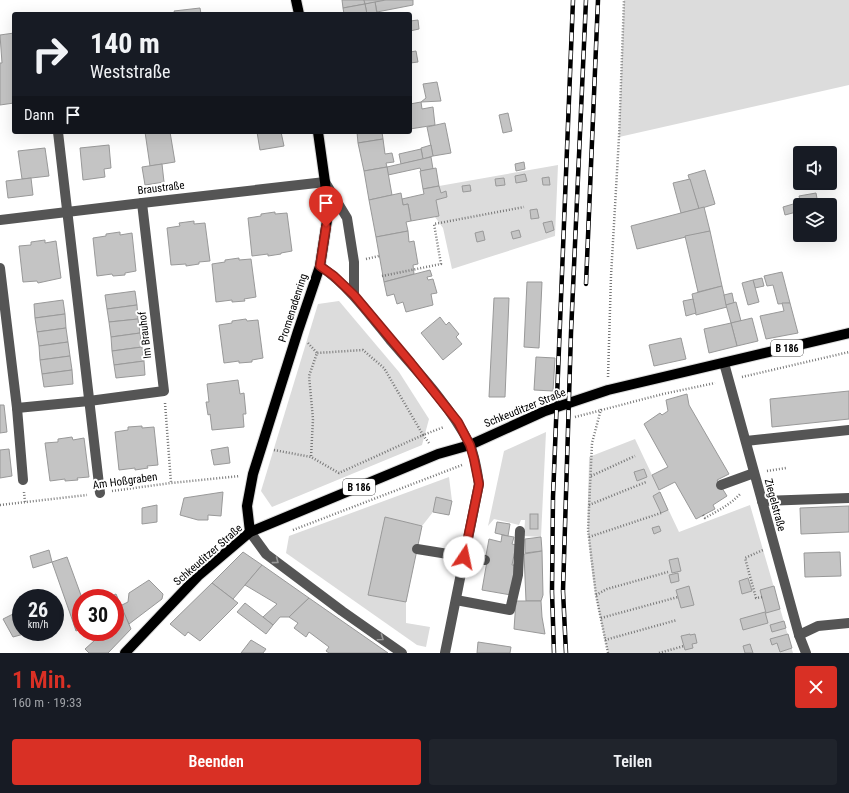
<!DOCTYPE html>
<html lang="de">
<head>
<meta charset="utf-8">
<style>
  body { margin:0; font-family:"Roboto Condensed",sans-serif; background:#20242c; color:#f1f3f6; height:100vh; display:flex; flex-direction:column; font-size:15px; white-space:nowrap }
  * { box-sizing:border-box; margin:0 }
  p { font-size:13px; color:#9ea1a6 }
  .icon { flex:none; width:22px; height:22px; fill:none; stroke:currentColor; stroke-width:2; stroke-linecap:round; stroke-linejoin:round }
  .map { position:relative; height:653px; overflow:hidden }
  .drawer { display:flex; flex-direction:column; background:#171b24; flex:1 }
  .drawer>* { flex:none }
  .banner { position:absolute; left:12px; top:12px; width:400px; height:122px; border-radius:4px; box-shadow:0 4px 16px #0002; background:#171b24; color:#f1f3f6; overflow:hidden }
  .tools { position:absolute; left:793px; top:146px; display:grid; gap:8px }
  .tools a { display:grid; place-items:center; width:44px; height:44px; border-radius:4px; background:#171b24; box-shadow:0 4px 16px #0002; font-size:20px }
  .speed { position:absolute; left:12px; top:589px; display:flex; gap:8px; font-size:20px; font-weight:700; text-align:center }
  .speed>* { display:grid; place-content:center; width:52px; height:52px; border-radius:50%; background:#171b24; box-shadow:0 4px 16px #0002; line-height:1 }
  .speed small { font-size:10px; font-weight:400 }
  .speed .limit { border:6px solid #d22; background:#fff; color:#111 }
  .pin { position:absolute; display:grid; place-items:center; width:34px; height:34px; color:#fff; margin:-41px -17px; border-radius:50% 50% 50% 0; rotate:-45deg; box-shadow:0 0 4px #0007 }
  .pin .icon { rotate:45deg }
  .me { position:absolute; width:44px; margin:-22px; rotate:11deg; stroke-linejoin:round; filter:drop-shadow(0 0 3px #0008) }
  .turn { display:flex; align-items:center; gap:14px; height:84px; padding:0 12px; font-size:18px }
  .turn .icon { width:52px; height:52px; stroke-width:2.5 }
  .turn b { display:block; font-size:28px; line-height:34px }
  .then { display:flex; align-items:center; height:38px; padding:0 12px; background:#0003; gap:8px; font-size:15px }
  .round { display:grid; place-items:center; flex:none; width:42px; height:42px; border-radius:4px; background:#20242c }
  .head { display:flex; align-items:center; justify-content:space-between; height:68px; padding:0 12px }
  h1 { font-size:24px; font-weight:600; line-height:30px; color:#d93025 }
  .button { display:flex; gap:8px; margin-top:auto; padding:8px 12px }
  .button a { flex:1; height:46px; border-radius:4px; background:#d93025; color:#fff; font-size:16px; font-weight:600; line-height:46px; text-align:center }
  .button a+a { background:#20242c; color:#f1f3f6 }
  .map>svg:first-child { display:block }
</style>
</head>
<body>
<div class="map">
<svg width="849" height="653" viewBox="0 0 849 653">
  <rect width="100%" height="100%" fill="#fff"/>
  <g fill="#dcdcdc">
    <polygon points="624,0 849,0 849,85 619,137"/>
    <polygon points="558,165 555,236 452,269 443,228 435,217 439,216 436,200 447,197 446,191 441,193 439,186"/>
    <polygon points="339,301 399,372 429,419 422,445 272,507 261,491 318,304"/>
    <polygon points="546,432 541,537 524,536 525,520 521,520 519,525 494,519 488,526 504,451"/>
    <path d="M635 439 679 532 750 505 793 653H608C598 612 590 571 588 528 587 505 589 481 589 457Z"/>
    <polygon points="449,477 452,501 449,515 433,512 422,526 385,518 368,595 406,602 406,623 430,627 426,647 417,645 286,553 289,536"/>
  </g>
  <g fill="#c4c4c4" stroke="#999">
    <polygon points="342,0 364,0 365,4 343,8"/>
    <polygon points="364,0 383,0 383,1 365,4"/>
    <polygon points="386,0 413,0 413,5 377,12 375,2"/>
    <polygon points="375,2 377,14 367,14 365,4"/>
    <polygon points="365,4 367,14 344,14 343,8"/>
    <polygon points="200,8 201,14 175,14 174,11"/>
    <polygon points="418,20 419,29 410,31 410,21"/>
    <polygon points="14,33 14,103 0,105 0,63 2,63 0,35"/>
    <polygon points="416,51 418,62 410,63 410,52"/>
    <polygon points="437,82 441,101 421,102 426,98 423,84"/>
    <polygon points="421,102 422,109 433,107 435,125 410,129 410,104"/>
    <polygon points="508,113 512,131 503,133 499,115"/>
    <polygon points="445,123 451,153 433,156 427,127"/>
    <polygon points="145,132 170,132 175,162 150,166"/>
    <polygon points="257,132 281,132 284,146 260,150"/>
    <polygon points="357,132 382,132 383,139 358,143"/>
    <polygon points="383,139 385,154 392,153 394,162 386,163 387,167 364,171 358,143"/>
    <polygon points="109,145 111,168 104,169 105,177 83,180 80,148"/>
    <polygon points="431,145 433,156 423,159 421,148"/>
    <polygon points="45,148 49,176 22,179 18,151"/>
    <polygon points="421,149 423,159 401,164 399,154"/>
    <polygon points="431,157 433,169 421,171 420,168 388,175 387,167"/>
    <polygon points="524,162 525,169 516,171 515,164"/>
    <polygon points="162,164 164,182 145,185 142,167"/>
    <polygon points="387,167 392,195 369,200 364,171"/>
    <polygon points="436,168 439,186 423,189 420,171"/>
    <polygon points="705,170 715,204 699,209 688,175"/>
    <polygon points="525,174 527,181 516,183 515,176"/>
    <polygon points="549,177 550,185 543,185 542,178"/>
    <polygon points="31,178 33,195 8,198 6,181"/>
    <polygon points="504,178 505,185 496,186 495,179"/>
    <polygon points="690,179 699,209 681,213 673,183"/>
    <polygon points="470,185 471,191 463,192 462,186"/>
    <polygon points="439,186 441,193 446,191 447,197 436,200 439,216 411,221 408,204 403,205 402,199 424,194 423,189"/>
    <polygon points="401,193 403,205 408,204 411,221 406,222 408,231 376,237 369,200"/>
    <polygon points="816,193 818,204 801,205 799,196"/>
    <polygon points="800,202 800,211 785,215 783,207"/>
    <polygon points="704,207 710,231 637,249 631,226"/>
    <polygon points="537,209 539,218 531,219 530,210"/>
    <polygon points="275,212 275,214 287,213 292,251 281,253 281,254 268,256 268,254 252,256 248,218 261,216 261,214"/>
    <polygon points="194,221 194,224 205,223 210,261 199,262 199,264 186,266 186,264 171,265 167,228 180,226 179,223"/>
    <polygon points="552,221 554,230 546,233 543,223"/>
    <polygon points="519,230 521,237 513,239 511,232"/>
    <polygon points="408,231 409,242 414,241 418,264 413,265 414,274 384,282 376,237"/>
    <polygon points="483,231 485,240 477,242 475,233"/>
    <polygon points="710,231 722,286 698,292 685,236"/>
    <polygon points="120,232 120,235 132,233 136,271 125,273 125,275 113,276 112,274 97,276 93,238 106,236 106,234"/>
    <polygon points="45,240 45,243 56,241 61,278 38,283 37,281 23,282 19,246 31,245 31,242"/>
    <polygon points="239,258 239,260 251,259 256,297 244,299 245,301 232,302 232,300 216,302 212,264 225,262 225,260"/>
    <polygon points="430,270 432,276 427,277 428,280 433,279 437,293 431,294 433,305 406,312 403,302 397,304 394,294 387,296 384,282"/>
    <polygon points="782,272 790,303 778,304 773,285 767,286 764,276"/>
    <polygon points="762,278 764,286 755,288 753,280"/>
    <polygon points="753,280 759,302 748,305 742,283"/>
    <polygon points="527,282 542,282 539,348 524,347"/>
    <polygon points="722,286 727,307 696,315 692,294"/>
    <polygon points="135,291 137,305 107,309 105,295"/>
    <polygon points="732,293 734,303 726,305 724,295"/>
    <polygon points="494,298 509,298 505,397 489,397"/>
    <polygon points="693,299 696,313 686,316 683,301"/>
    <polygon points="63,300 65,314 35,318 34,304"/>
    <polygon points="736,302 741,321 731,323 726,305"/>
    <polygon points="782,303 790,303 798,333 766,339 760,316 784,311"/>
    <polygon points="137,305 138,319 109,322 107,309"/>
    <polygon points="65,314 66,328 37,332 35,318"/>
    <polygon points="440,317 446,325 449,322 459,334 456,337 462,344 443,360 421,333"/>
    <polygon points="752,318 758,341 737,346 731,323"/>
    <polygon points="138,319 140,333 111,337 109,322"/>
    <polygon points="246,319 247,321 258,320 263,358 252,360 252,362 239,363 239,361 224,363 219,325 232,323 232,321"/>
    <polygon points="731,323 737,346 709,353 704,329"/>
    <polygon points="66,328 68,342 39,346 37,332"/>
    <polygon points="140,333 142,347 112,351 111,337"/>
    <polygon points="681,338 686,359 654,366 649,345"/>
    <polygon points="68,342 70,356 40,360 39,346"/>
    <polygon points="142,347 144,361 114,365 112,351"/>
    <polygon points="70,356 72,370 42,374 40,360"/>
    <polygon points="536,357 555,358 553,391 534,390"/>
    <polygon points="144,361 145,375 116,378 114,365"/>
    <polygon points="72,370 73,384 44,387 42,374"/>
    <polygon points="238,380 240,394 244,393 246,414 243,414 244,427 212,430 210,414 208,415 206,402 209,402 207,384"/>
    <polygon points="849,391 849,419 772,427 770,399"/>
    <polygon points="687,394 689,405 729,474 717,480 727,496 713,505 715,509 696,519 675,482 659,490 652,475 668,467 644,424 660,413 662,415 668,411 666,400"/>
    <polygon points="0,405 4,405 7,432 0,433"/>
    <polygon points="142,426 142,428 154,427 158,465 147,466 148,468 135,470 135,468 119,470 115,432 128,430 128,427"/>
    <polygon points="72,437 73,440 84,438 89,477 77,478 78,480 65,481 65,479 50,481 45,443 58,442 58,439"/>
    <polygon points="228,447 230,463 214,465 211,450"/>
    <polygon points="9,449 12,476 0,478 0,450"/>
    <polygon points="644,469 647,477 637,481 634,472"/>
    <polygon points="223,492 221,516 208,515 208,520 198,520 180,515 184,498"/>
    <polygon points="660,492 668,510 661,513 653,496"/>
    <polygon points="436,497 452,501 449,515 433,512"/>
    <polygon points="157,505 157,522 142,524 142,508"/>
    <polygon points="849,506 849,532 801,534 800,508"/>
    <rect x="530" y="514" width="8" height="15"/>
    <polygon points="385,517 422,526 406,602 368,595"/>
    <polygon points="497,522 510,524 508,536 495,533"/>
    <polygon points="659,526 661,531 654,534 652,528"/>
    <polygon points="502,535 514,537 512,544 516,545 512,565 517,565 511,595 482,590 487,561 485,561 489,539 501,542"/>
    <polygon points="541,537 542,551 525,553 525,539"/>
    <polygon points="49,550 52,562 33,568 30,556"/>
    <polygon points="542,551 543,595 541,601 526,601 524,554"/>
    <polygon points="243,552 262,565 233,599 212,583"/>
    <polygon points="840,552 841,576 805,577 804,553"/>
    <polygon points="67,557 82,598 81,616 72,619 52,562"/>
    <polygon points="678,558 681,571 672,573 669,560"/>
    <polygon points="262,565 309,598 289,617 280,617 273,625 263,617 277,604 245,585"/>
    <polygon points="678,573 679,581 671,583 669,575"/>
    <polygon points="748,578 752,591 742,594 739,581"/>
    <polygon points="149,580 163,594 162,599 129,624 120,606 128,602 129,593"/>
    <polygon points="212,583 238,603 200,641 188,632 185,636 170,624"/>
    <polygon points="689,586 694,605 681,608 676,590"/>
    <polygon points="774,586 780,609 766,613 760,590"/>
    <polygon points="116,594 131,629 108,653 89,653 85,649 104,632 115,632 115,598 107,598"/>
    <polygon points="309,598 388,653 329,653 326,651 329,647 309,632 306,637 294,628 298,623 289,617"/>
    <polygon points="516,601 541,601 542,617 545,634 514,629"/>
    <polygon points="245,603 273,625 266,634 237,612"/>
    <polygon points="21,610 21,632 31,632 13,637 3,619"/>
    <polygon points="765,612 768,623 743,630 740,619"/>
    <polygon points="81,616 81,629 76,631 72,619"/>
    <polygon points="784,621 786,628 772,632 770,625"/>
    <polygon points="690,634 690,635 695,634 697,643 692,644 693,648 685,650 681,636"/>
    <polygon points="788,634 792,648 780,652 777,643 772,645 770,639"/>
    <polygon points="251,640 266,649 263,653 241,653"/>
    <polygon points="478,642 511,647 510,653 477,653"/>
    <polygon points="750,644 753,653 745,653 743,646"/>
  </g>
  <g fill="none" stroke-linecap="round" stroke-linejoin="round">
    <defs>
      <g id="major">
        <polyline points="296,0 299,14"/>
        <polyline points="250,532 247,506 253,474 298,331 320,266 328,214 325,182 318,132"/>
        <polyline points="125,653 198,576 250,532 438,454 470,445 545,411 608,390 849,333"/>
      </g>
    </defs>
    <use href="#major" stroke="#dbdbdb" stroke-width="12"/>
    <g stroke="#777" stroke-width="2.5" stroke-dasharray="1 2" stroke-linecap="butt">
      <polyline points="366,259 379,256"/>
      <polyline points="382,276 441,264 434,224 524,207"/>
      <polyline points="308,343 317,353"/>
      <polyline points="608,377 611,276 619,137 624,0"/>
      <polyline points="742,377 849,352"/>
      <polyline points="165,403 171,483"/>
      <polyline points="601,409 592,443 588,530 596,595 608,653"/>
      <polyline points="575,417 663,394 715,383"/>
      <polyline points="429,443 423,435 444,427"/>
      <polyline points="274,450 311,457 339,473 423,435 384,368 363,350 317,353 309,376 313,419 311,457"/>
      <polyline points="767,471 786,468"/>
      <polyline points="591,476 635,456"/>
      <polyline points="112,491 171,483 240,476"/>
      <polyline points="24,492 25,502"/>
      <polyline points="0,505 87,495"/>
      <polyline points="589,505 646,482"/>
      <path d="M703 515 705 518C719 510 730 505 741 493"/>
      <polyline points="293,530 462,465"/>
      <polyline points="589,537 661,513"/>
      <polyline points="596,595 607,589 668,572"/>
      <polyline points="762,597 756,598 745,558 763,550"/>
      <polyline points="601,618 678,597"/>
      <polyline points="605,640 677,620"/>
      <polyline points="659,653 684,646"/>
    </g>
    <g stroke="#555" stroke-width="10">
      <polyline points="58,132 100,493"/>
      <polyline points="0,220 142,203 325,182 347,218 354,262 354,295"/>
      <path d="M320 266C349 286 369 314 391 341 418 372 450 406 469 443 475 455 477 471 479 484L445 653"/>
      <polyline points="0,268 17,408 23,480"/>
      <polyline points="724,363 799,635 806,653"/>
      <polyline points="17,408 89,401 164,391 142,203"/>
      <polyline points="746,441 849,430"/>
      <polyline points="721,485 754,473"/>
      <polyline points="762,501 849,498"/>
      <polyline points="250,532 266,554 342,611 402,653"/>
      <polyline points="417,549 485,560"/>
      <polyline points="456,600 510,610 518,575 520,531"/>
      <polyline points="799,635 818,626 849,623"/>
    </g>
    <use href="#major" stroke="#000" stroke-width="10"/>
    <defs>
      <g id="rail">
        <polyline points="586,284 598,0"/>
        <polyline points="554,653 552,592 553,497 573,0"/>
        <polyline points="566,653 563,591 571,333 586,0"/>
      </g>
    </defs>
    <use href="#rail" stroke="#000" stroke-width="4.5"/>
    <use href="#rail" stroke="#fff" stroke-width="3" stroke-dasharray="9" stroke-linecap="butt"/>
  </g>
  <defs><path id="oneway-chevron" d="M-2-3.5L2.5 0L-2 3.5" fill="none" stroke-width="1.6" stroke-linecap="round" stroke-linejoin="round"/></defs>
  <g stroke="#999">
    <use href="#oneway-chevron" transform="translate(276 561) rotate(37)"/>
    <use href="#oneway-chevron" transform="translate(381 638) rotate(35)"/>
  </g>
  <g fill="none" stroke-linecap="round" stroke-linejoin="round">
    <defs>
      <polyline id="route" points="326,227 320,266 334,276 354,295 411,363 458,422 470,445 474,459 479,484 464,557"/>
    </defs>
    <use href="#route" stroke="#8d1f18" stroke-width="10"/>
    <use href="#route" stroke="#d93025" stroke-width="7"/>
  </g>
  <g text-anchor="middle" dominant-baseline="central" stroke-width="4" stroke-linejoin="round" paint-order="stroke">
    <g fill="#fff" stroke="#4c4c4c" stroke-width="1">
      <rect x="771" y="340" width="32" height="16" rx="3"/>
      <rect x="343" y="479" width="32" height="16" rx="3"/>
    </g>
    <g font-size="10" font-weight="bold" fill="#000">
      <text x="787" y="348">B 186</text>
      <text x="359" y="487">B 186</text>
    </g>
    <g font-size="11" fill="#000" stroke="#fff">
      <text transform="translate(161 188) rotate(-7)">Braustraße</text>
      <text transform="translate(293 308) rotate(-72)">Promenadenring</text>
      <text transform="translate(145 335) rotate(-97)">Im Brauhof</text>
      <text transform="translate(525 408) rotate(-22)">Schkeuditzer Straße</text>
      <text transform="translate(125 481) rotate(-8)">Am Hoßgraben</text>
      <text transform="translate(775 505) rotate(75)">Ziegelstraße</text>
      <text transform="translate(208 555) rotate(-41)">Schkeuditzer Straße</text>
    </g>
  </g>
</svg>
<div class="tools">
<a><svg class="icon" aria-label="sound" viewBox="0 0 24 24"><path d="M4 9h4l5-4v14l-5-4H4zM17 9q2 3 0 6"/></svg></a>
<a><svg class="icon" aria-label="layers" viewBox="0 0 24 24"><path d="M12 4l9 5-9 5-9-5zM3 14l9 5 9-5"/></svg></a>
</div>
<div class="speed"><div>26<small>km/h</small></div><div class="limit">30</div></div>
<div class="pin" style="left:326px;top:227px;background:#d93025"><svg class="icon" aria-label="arrive" viewBox="0 0 24 24"><path d="M6 21V4h12l-3 4 3 4H6"/></svg></div>
<svg class="me" style="left:464px;top:557px" viewBox="-20 -20 40 40"><circle r="19" fill="#fff"/><path d="M0-13L10 11 0 6-10 11z" fill="#d93025"/></svg>
<div class="banner">
<div class="turn"><svg class="icon" aria-label="right" viewBox="0 0 24 24"><path d="M7 20v-9h11M14 6l5 5-5 5"/></svg><div><b>140 m</b>Weststraße</div></div>
<div class="then">Dann<svg class="icon" aria-label="arrive" viewBox="0 0 24 24"><path d="M6 21V4h12l-3 4 3 4H6"/></svg></div>
</div>
</div>
<section class="drawer">
<div class="head"><div><h1>1 Min.</h1><p>160 m · 19:33</p></div><a class="round" style="background:#d93025;color:#fff"><svg class="icon" aria-label="close" viewBox="0 0 24 24"><path d="M6 6l12 12M18 6L6 18"/></svg></a></div>
<div class="button"><a>Beenden</a><a>Teilen</a></div>
</section>
</body>
</html>
